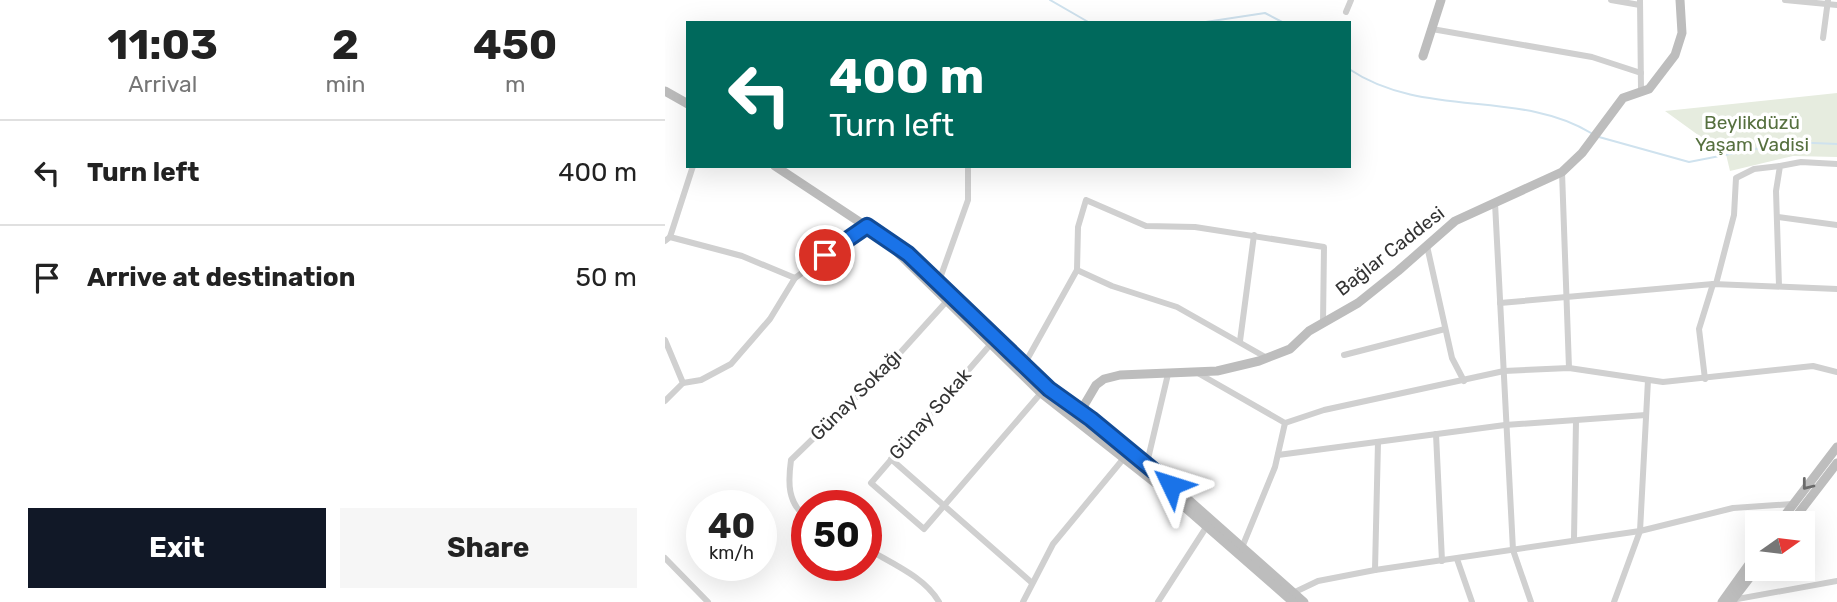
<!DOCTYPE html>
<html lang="en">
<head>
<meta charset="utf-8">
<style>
  body { margin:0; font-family:Rubik,sans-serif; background:#f6f6f6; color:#222; height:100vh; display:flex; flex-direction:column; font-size:26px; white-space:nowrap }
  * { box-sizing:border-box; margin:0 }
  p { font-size:23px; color:#767676 }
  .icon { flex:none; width:38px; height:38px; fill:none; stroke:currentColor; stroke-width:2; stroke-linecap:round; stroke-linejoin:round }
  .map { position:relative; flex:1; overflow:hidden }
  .drawer { display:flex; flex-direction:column; background:#fff; width:665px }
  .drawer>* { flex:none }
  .banner { position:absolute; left:21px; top:21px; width:665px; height:147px; border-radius:0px; box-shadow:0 7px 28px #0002; background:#00695c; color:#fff; overflow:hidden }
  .needle { width:46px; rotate:76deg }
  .buttons { position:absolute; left:1080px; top:511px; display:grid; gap:14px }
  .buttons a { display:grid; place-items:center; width:70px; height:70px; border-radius:0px; background:#fff; box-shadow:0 7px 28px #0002; font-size:35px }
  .speed { position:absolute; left:21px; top:490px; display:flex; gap:14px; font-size:35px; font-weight:700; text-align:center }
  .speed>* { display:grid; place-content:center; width:91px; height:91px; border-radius:50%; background:#fff; box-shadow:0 7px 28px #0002; line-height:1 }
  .speed small { font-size:18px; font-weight:400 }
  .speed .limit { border:10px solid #d22; background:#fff; color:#111 }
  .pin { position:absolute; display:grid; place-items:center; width:60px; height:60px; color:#fff; margin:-30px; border:4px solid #fff; border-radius:50%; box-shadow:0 2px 7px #0007 }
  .me { position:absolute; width:77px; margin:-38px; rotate:311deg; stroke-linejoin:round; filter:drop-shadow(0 0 5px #0008) }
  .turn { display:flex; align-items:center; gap:24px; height:147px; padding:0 28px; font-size:32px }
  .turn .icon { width:91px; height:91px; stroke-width:2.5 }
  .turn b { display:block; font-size:49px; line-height:60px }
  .eta { display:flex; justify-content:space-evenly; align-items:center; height:119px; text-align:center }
  .eta b { font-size:42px; font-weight:700; line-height:49px }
  .action { display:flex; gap:14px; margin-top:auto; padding:14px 28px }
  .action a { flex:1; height:80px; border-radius:0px; background:#111827; color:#fff; font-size:28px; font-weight:700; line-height:80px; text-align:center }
  .action a+a { background:#f6f6f6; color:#222 }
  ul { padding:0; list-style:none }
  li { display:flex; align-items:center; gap:21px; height:105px; padding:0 28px; border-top:2px solid #e0e0e0 }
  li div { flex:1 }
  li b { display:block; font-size:26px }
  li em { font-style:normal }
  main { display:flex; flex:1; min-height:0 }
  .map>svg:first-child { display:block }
</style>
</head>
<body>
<main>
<section class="drawer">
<div class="eta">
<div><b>11:03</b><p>Arrival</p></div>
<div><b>2</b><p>min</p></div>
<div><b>450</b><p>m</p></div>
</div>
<ul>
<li><svg class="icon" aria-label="left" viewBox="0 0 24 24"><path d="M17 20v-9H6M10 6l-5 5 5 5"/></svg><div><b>Turn left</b></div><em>400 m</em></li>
<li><svg class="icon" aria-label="arrive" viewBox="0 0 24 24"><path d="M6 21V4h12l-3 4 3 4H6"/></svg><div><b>Arrive at destination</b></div><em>50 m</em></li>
</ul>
<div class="action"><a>Exit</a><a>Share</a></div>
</section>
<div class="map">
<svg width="1172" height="602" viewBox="0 0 1172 602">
  <rect width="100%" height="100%" fill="#fff"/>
  <polygon fill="#e6ecdf" points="1172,93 1172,157 1128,156 1065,171 1060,150 1040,140 1000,111"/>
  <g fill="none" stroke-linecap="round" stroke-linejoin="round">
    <g stroke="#cfe2ee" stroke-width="2">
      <polyline points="385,0 425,23"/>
      <polyline points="534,23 600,13 619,23"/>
      <path d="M684 69C758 119 854 89 926 133"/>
      <polyline points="934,137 1024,162 1126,142 1172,144"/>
    </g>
    <g stroke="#d0d0d0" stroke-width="6">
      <polyline points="946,0 975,5"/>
      <polyline points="975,0 976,89"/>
      <polyline points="1120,0 1172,5"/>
      <polyline points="681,12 686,0"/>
      <polyline points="767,29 927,57 976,73"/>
      <polyline points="1158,38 1163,0"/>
      <polyline points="897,172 904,368"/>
      <polyline points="830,203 848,550 866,602"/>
      <polyline points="1113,217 1172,225"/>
      <polyline points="5,237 77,256 130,278"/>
      <polyline points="0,241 5,237 28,166"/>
      <polyline points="762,246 787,358 799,381"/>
      <polyline points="412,270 447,286 512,307 602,358"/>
      <polyline points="273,284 303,200 303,166"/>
      <polyline points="1051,284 1069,215 1071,178 1089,169 1115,166"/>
      <polyline points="1114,286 1111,191 1115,166 1136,162 1172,164"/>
      <polyline points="835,303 1048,284 1172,289"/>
      <polyline points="0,340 18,383 0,401"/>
      <polyline points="575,341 589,235"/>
      <polyline points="325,345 206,483 259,529 376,393"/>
      <polyline points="679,355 780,329"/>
      <polyline points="359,365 412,270 413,227 421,200 481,226 530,227 659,247 658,323"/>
      <polyline points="531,372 620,423 610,467 578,545"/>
      <polyline points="1040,379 1034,329 1048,284"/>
      <polyline points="18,383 36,380 66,364 105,319 130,278 202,226"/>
      <polyline points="620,423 659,410 839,371 904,368 998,382 1148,366 1172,372"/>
      <polyline points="771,434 777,561"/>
      <polyline points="613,455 840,425 981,415"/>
      <polyline points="226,459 366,582"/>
      <polyline points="482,463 503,374"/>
      <path d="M142 518C122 503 123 482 126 460L225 364 281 302"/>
      <polyline points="909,539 911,421"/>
      <path d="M201 548C226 563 260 577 274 602"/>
      <polyline points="0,558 43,602"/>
      <polyline points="792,559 807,602"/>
      <polyline points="710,570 713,442"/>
      <polyline points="630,592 653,581 710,570 975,531 1068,508 1127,504"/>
      <polyline points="1067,600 1172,581"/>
      <polyline points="358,602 388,544 459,458"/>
      <polyline points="493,602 542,526"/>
      <polyline points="949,602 975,531 983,380"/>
    </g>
    <g stroke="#bdbdbd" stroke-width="9">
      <polyline points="758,56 776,0"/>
      <polyline points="0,91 23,104"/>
      <polyline points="110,166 243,254 377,383 482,463 639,602"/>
      <polyline points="227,247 376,393 508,497 628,602"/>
      <polyline points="411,419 431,385 439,379 455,375 552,371 594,361 625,349 644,331 693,303 733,271 790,221 897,172 917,153 958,98 984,89 1010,55 1017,33 1015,0"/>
      <polyline points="1114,523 1172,447"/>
      <polyline points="1126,523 1172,463"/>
      <polyline points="1057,602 1092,553"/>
      <polyline points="1066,602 1092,568"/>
    </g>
  </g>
  <defs><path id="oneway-chevron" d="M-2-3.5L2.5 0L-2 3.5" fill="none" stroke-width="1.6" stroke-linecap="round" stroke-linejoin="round" transform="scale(1.75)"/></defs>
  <use stroke="#6a6a6a" href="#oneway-chevron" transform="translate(1142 485) rotate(128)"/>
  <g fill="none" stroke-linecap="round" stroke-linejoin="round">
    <defs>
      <polyline id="route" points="160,255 202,226 243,254 384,389 426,419 506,485"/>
    </defs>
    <use href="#route" stroke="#114b97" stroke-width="18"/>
    <use href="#route" stroke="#1a73e8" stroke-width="12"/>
  </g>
  <g text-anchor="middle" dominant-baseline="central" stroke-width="7" stroke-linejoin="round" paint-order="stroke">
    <g font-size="19" fill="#56703f" stroke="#fff">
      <text x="1087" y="122">Beylikdüzü<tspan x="1087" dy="22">Yaşam Vadisi</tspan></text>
    </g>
    <g font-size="19" fill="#333" stroke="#fff">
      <text transform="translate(725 251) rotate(-38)">Bağlar Caddesi</text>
      <text transform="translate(191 395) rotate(-45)">Günay Sokağı</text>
      <text transform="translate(265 414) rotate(-49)">Günay Sokak</text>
    </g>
  </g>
</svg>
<div class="buttons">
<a><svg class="needle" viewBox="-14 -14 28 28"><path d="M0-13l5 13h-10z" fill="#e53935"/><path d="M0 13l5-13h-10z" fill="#767676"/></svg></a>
</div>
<div class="speed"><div>40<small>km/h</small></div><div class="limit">50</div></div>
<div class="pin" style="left:160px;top:255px;background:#d93025"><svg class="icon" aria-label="arrive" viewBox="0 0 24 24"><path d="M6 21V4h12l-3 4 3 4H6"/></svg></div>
<svg class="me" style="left:506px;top:485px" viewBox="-20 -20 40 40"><path d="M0-17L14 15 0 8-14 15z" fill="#1a73e8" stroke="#fff" stroke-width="4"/></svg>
<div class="banner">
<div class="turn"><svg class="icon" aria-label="left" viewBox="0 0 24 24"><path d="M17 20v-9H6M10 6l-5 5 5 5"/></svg><div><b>400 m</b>Turn left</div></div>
</div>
</div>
</main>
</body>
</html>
